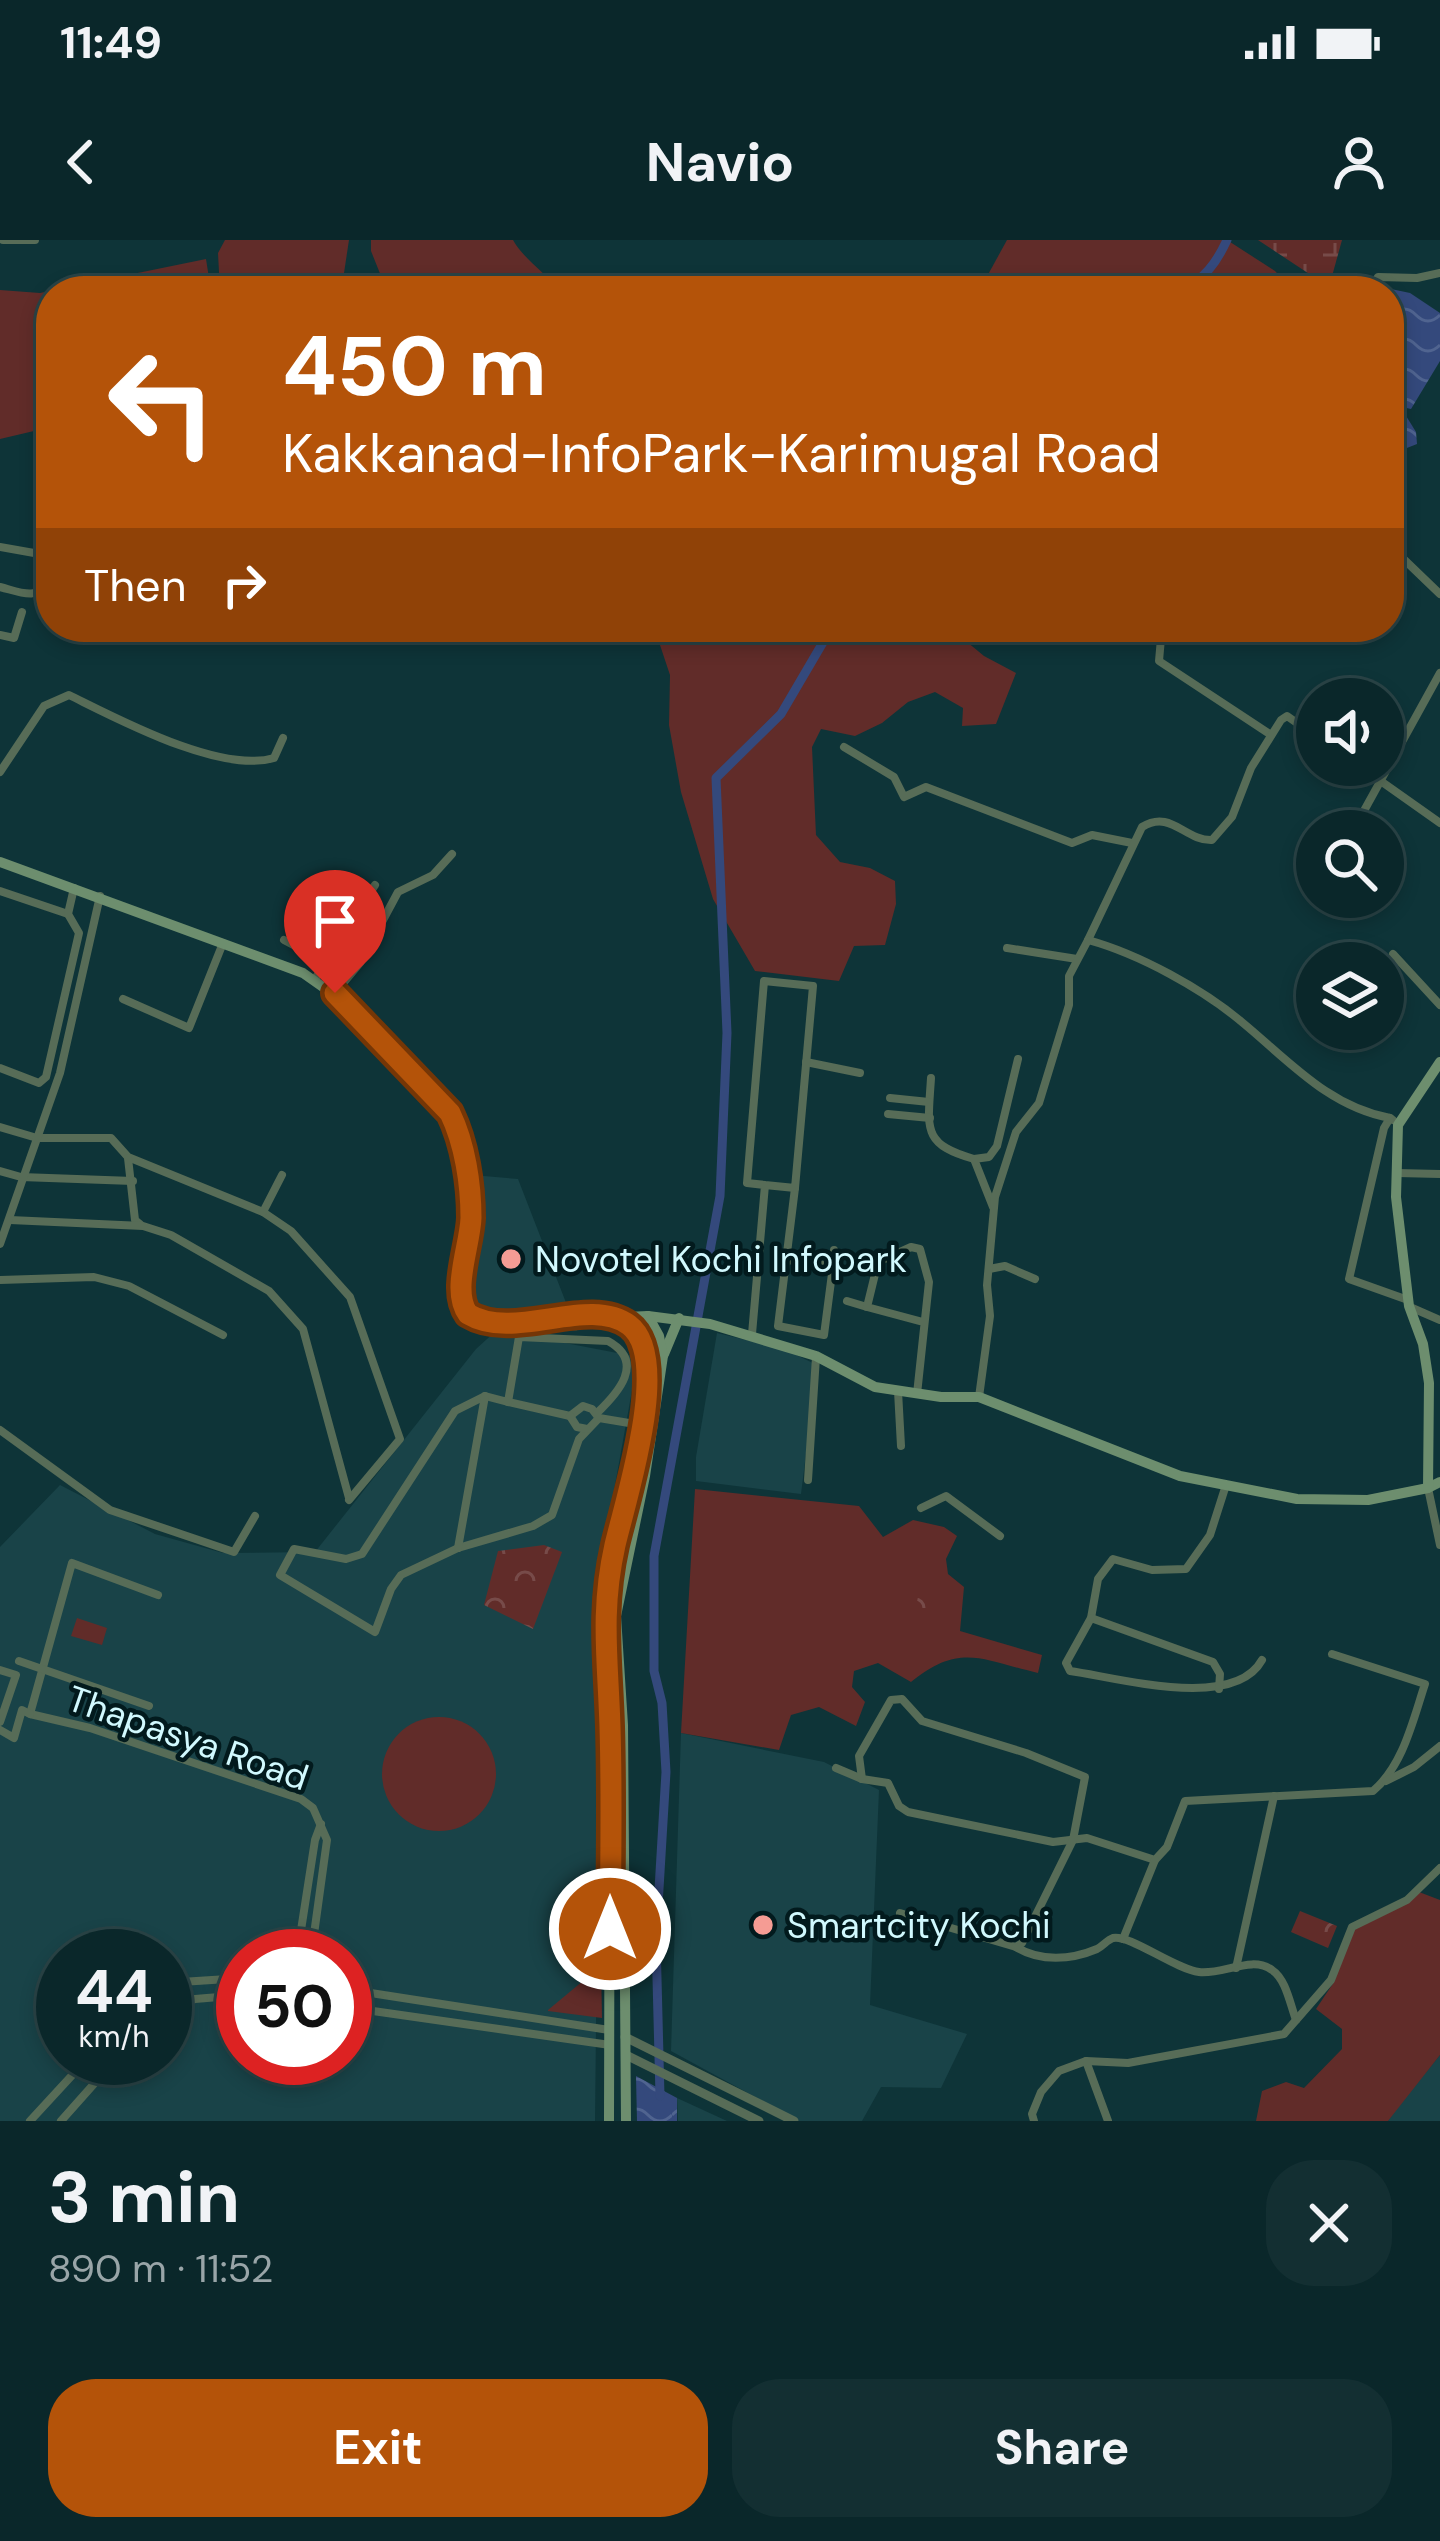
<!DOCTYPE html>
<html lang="en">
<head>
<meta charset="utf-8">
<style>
  body { margin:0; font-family:"DM Sans",sans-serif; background:#132f32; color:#f1f3f6; height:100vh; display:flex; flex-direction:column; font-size:45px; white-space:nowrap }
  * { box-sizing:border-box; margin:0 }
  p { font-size:39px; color:#99a5a8 }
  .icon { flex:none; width:66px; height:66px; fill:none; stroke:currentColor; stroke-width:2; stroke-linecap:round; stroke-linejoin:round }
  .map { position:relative; height:1881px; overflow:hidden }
  .details { display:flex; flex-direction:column; background:#0a272a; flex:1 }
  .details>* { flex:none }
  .hud { position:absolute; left:36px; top:36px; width:1368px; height:366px; border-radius:48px; box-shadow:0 6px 18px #0003,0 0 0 3px #2a4447; background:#b45309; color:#fff; overflow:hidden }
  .controls { position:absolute; left:1296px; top:438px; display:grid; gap:24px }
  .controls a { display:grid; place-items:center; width:108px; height:108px; border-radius:50%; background:#0a272a; box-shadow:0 6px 18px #0003,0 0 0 3px #2a4447; font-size:60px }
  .speed { position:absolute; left:36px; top:1689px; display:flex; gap:24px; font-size:60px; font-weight:700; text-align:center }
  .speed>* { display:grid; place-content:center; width:156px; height:156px; border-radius:50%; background:#0a272a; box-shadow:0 6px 18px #0003,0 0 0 3px #2a4447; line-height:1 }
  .speed small { font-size:30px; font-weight:400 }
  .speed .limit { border:18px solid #d22; background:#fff; color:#111 }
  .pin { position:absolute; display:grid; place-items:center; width:102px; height:102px; color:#fff; margin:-123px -51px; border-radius:50% 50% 50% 0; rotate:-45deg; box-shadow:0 0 12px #0007 }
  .pin .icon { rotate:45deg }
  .me { position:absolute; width:132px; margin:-66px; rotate:0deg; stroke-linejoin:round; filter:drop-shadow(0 0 9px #0008) }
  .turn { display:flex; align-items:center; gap:42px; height:252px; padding:0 48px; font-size:54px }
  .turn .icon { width:156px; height:156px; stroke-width:2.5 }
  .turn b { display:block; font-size:84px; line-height:102px }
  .then { display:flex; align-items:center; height:114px; padding:0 48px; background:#0003; gap:24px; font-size:45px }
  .round { display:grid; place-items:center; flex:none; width:126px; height:126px; border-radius:48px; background:#132f32 }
  .summary { display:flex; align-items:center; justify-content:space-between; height:204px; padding:0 48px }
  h1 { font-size:72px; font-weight:700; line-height:90px }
  .action { display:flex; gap:24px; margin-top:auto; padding:24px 48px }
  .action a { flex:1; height:138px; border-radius:48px; background:#b45309; color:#fff; font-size:48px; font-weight:700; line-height:138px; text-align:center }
  .action a+a { background:#132f32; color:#f1f3f6 }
  .status { display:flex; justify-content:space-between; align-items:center; height:84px; padding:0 60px; background:#0a272a; direction:ltr }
  .status svg { height:33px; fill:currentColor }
  header { display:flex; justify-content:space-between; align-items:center; height:156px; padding:0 48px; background:#0a272a; font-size:54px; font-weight:700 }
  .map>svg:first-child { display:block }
</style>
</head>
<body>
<div class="status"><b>11:49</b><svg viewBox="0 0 49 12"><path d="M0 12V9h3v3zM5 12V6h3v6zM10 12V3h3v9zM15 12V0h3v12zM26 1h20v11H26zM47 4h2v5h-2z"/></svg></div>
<header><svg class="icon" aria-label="back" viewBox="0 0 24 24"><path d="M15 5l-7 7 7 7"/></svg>Navio<svg class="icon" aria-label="person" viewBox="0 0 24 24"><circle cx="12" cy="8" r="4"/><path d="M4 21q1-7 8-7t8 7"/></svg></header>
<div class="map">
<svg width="1440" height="1881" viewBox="0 0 1440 1881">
  <defs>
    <pattern id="wetland-marsh" width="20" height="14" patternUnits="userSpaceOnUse" patternTransform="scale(3)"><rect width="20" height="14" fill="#612c29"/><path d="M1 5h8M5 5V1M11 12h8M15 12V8" fill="none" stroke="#774b49"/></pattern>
    <pattern id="park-crowns" width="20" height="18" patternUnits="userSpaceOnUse" patternTransform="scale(3)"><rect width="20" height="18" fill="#612c29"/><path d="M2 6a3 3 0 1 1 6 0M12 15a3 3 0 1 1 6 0" fill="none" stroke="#774b49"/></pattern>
    <pattern id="water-waves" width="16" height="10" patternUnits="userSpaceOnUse" patternTransform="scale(3)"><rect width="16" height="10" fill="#34497c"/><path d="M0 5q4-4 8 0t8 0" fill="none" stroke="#506490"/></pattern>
  </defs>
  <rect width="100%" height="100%" fill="#0e3438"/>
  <g fill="#194348" fill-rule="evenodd">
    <polygon points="472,935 518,939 577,1091 487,1077 469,1068 465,1053 478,986"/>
    <path d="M497 1090 638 1117 601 1323 595 1881H0V1307L60 1245 155 1294 223 1313 315 1312 476 1109ZM63 1716H165V1818H63ZM243 1716H345V1818H243Z"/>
    <polygon points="717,1093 784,1109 817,1125 801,1254 696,1241 696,1217"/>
    <polygon points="681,1493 824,1522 879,1550 870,1765 967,1794 941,1848 881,1847 862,1881 799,1881 671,1811"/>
    <polygon points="1440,1815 1440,1881 1388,1881 1396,1869"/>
    <polygon points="677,1858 727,1881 678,1881"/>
  </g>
  <g fill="#612c29">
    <polygon points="225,0 349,0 344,33 351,51 220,51 218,13"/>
    <path d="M371 0H513C525 21 545 31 558 51H387L371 11Z"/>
    <polygon points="1007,0 1227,0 1275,31 1294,51 979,51"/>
    <polygon points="206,19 211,51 51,51 51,187 0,199 0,50 40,53"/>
    <polygon points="654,387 949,387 984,416 1016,433 996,484 962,486 963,468 935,452 908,462 882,483 855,496 821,489 812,507 816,595 840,622 870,628 895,641 896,664 885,705 854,706 839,741 755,731 713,659 681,552 669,485 670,435"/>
    <path d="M695 1249 859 1266 883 1297 913 1280 944 1287 957 1296 946 1319 948 1334 964 1347 960 1391 1042 1415 1038 1433C982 1420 960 1402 911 1442L878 1423 854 1431 852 1447 865 1462 856 1486 819 1467 791 1475 779 1510 681 1493Z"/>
    <polygon points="77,1378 107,1388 102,1405 71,1396"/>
    <circle cx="439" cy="1534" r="57"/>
    <polygon points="1419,1652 1440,1660 1440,1815 1388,1881 1256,1881 1262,1851 1286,1842 1304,1848 1342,1809 1342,1789 1316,1769 1334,1742 1353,1690"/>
    <polygon points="601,1726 602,1778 548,1771 548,1770"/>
  </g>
  <polygon fill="url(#wetland-marsh)" points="1258,0 1342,0 1329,47"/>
  <g fill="url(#park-crowns)">
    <polygon points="544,1305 562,1312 533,1389 484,1365 498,1311"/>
    <polygon points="919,1351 955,1359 950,1380 915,1373"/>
    <polygon points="1300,1671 1337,1686 1328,1708 1291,1692"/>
  </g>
  <g fill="url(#water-waves)">
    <polygon points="1391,49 1410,53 1440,73 1440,121 1411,169 1389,164"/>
    <polygon points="1403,171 1416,192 1417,204 1389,215 1389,172"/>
    <polygon points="636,1836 677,1858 677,1881 637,1881"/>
  </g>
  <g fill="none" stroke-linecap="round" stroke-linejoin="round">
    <g stroke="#34497c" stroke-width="9">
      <path d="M1181 51C1204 39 1216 24 1227 0"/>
      <polyline points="660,1856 656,1699 666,1532 662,1463 654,1431 654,1316 720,956 727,793 716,538 781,474 832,387"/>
    </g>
    <g stroke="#576c57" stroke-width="8">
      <polyline points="3,0 35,0"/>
      <polyline points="1369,51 1378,37 1417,38 1440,33"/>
      <polyline points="1389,305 1440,354"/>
      <polyline points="0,307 51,316"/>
      <path d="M0 347C20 352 36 361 51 342"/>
      <polyline points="1162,387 1159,421 1271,495"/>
      <polyline points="0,395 14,398 22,372"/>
      <polyline points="844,507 894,537 904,557 926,547 1072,603 1092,595 1132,603"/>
      <polyline points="1358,525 1440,583"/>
      <path d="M0 532 44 466 69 455C118 479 220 534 274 518L283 498"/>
      <polyline points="1360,578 1440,433"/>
      <polyline points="0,651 68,674"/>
      <polyline points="338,670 355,679"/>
      <polyline points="284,700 327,723"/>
      <path d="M1088 700 1142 587C1171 569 1185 601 1212 600L1232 577 1251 528 1281 480 1287 476 1317 497"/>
      <polyline points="1007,708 1077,719"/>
      <polyline points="1393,714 1440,765"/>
      <polyline points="315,739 375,645"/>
      <polyline points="335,753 360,723 398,652 433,635 452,614"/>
      <polyline points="123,759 189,788 223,703"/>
      <polyline points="806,822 860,833"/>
      <polyline points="0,828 39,843 46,837 79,693 68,674 74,648"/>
      <path d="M931 838C928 888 921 904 974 919"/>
      <polyline points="890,858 929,862"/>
      <polyline points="888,874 930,878"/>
      <polyline points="1393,880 1390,878 1384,888 1349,1039 1408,1060"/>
      <polyline points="0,887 37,898 111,898 128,917 263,972 291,991 350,1057 400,1199 349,1260"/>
      <polyline points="128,918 135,980 140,984"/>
      <polyline points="0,931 21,937 133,941"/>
      <polyline points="1397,933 1440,934"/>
      <polyline points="993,967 974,919 989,917 997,906 1018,819"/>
      <polyline points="263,972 282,935"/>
      <polyline points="10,980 143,986 171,995 269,1051 303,1089 349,1258"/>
      <polyline points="0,1004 60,833 100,656"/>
      <polyline points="787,1020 833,1026 824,1095 778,1086 795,948"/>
      <polyline points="833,1026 834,1010"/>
      <polyline points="989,1029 1005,1026 1035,1039"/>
      <polyline points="0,1040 94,1037 129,1046 223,1095"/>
      <polyline points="847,1061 867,1067"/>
      <polyline points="1410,1067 1440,1080"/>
      <polyline points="752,1094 765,945 795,948 813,746 764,741 747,943 765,945"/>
      <polyline points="898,1151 901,1206"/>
      <polyline points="917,1154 929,1042 920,1009 911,1007 878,1022 867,1067 923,1082"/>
      <path d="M979 1157 990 1076 987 1045 995 957 1016 892 1039 863 1069 765V736L1088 700C1139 714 1203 749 1243 783 1289 821 1329 867 1390 878"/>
      <polyline points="508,1162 570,1176 583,1166 592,1169 599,1178 641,1185"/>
      <path d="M597 1173C618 1153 646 1122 608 1101L519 1097 508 1162 485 1156 455 1171 362 1314 346 1319 294 1309 280 1335 375 1392 391 1349 401 1335 458 1308 533 1286 552 1275 579 1199 599 1178"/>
      <polyline points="570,1176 577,1187 587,1189"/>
      <polyline points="0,1190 110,1270 234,1312 255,1276"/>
      <polyline points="808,1240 816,1117"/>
      <path d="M1226 1245 1210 1295 1186 1329 1152 1330 1113 1319 1098 1339 1091 1378 1066 1423 1070 1431C1119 1438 1234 1471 1262 1420"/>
      <polyline points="1428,1248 1440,1305"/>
      <polyline points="921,1268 946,1256 1000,1296"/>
      <polyline points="458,1308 485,1156"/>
      <polyline points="158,1355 72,1323 30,1474 90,1488 301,1559 313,1568 327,1600 311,1716"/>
      <polyline points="1091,1378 1213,1422 1220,1434 1219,1449"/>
      <polyline points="19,1421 149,1466"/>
      <polyline points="0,1430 16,1435 0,1482"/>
      <polyline points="0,1490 14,1498 22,1470 30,1474"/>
      <path d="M836 1528 862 1539 888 1543 899 1566 908 1572 1053 1602 1087 1598 1155 1620 1167 1607 1185 1561 1373 1551C1403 1526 1413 1480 1425 1444L1332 1414"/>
      <polyline points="862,1539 859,1516 891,1460 902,1459 922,1481 1026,1513 1085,1537 1073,1600 1022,1703 1016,1707 900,1673"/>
      <polyline points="1386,1541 1414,1527 1440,1506"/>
      <polyline points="1123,1699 1155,1620"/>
      <path d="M1016 1707C1040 1722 1071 1720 1097 1709 1103 1706 1107 1700 1113 1698 1129 1694 1175 1729 1199 1732 1223 1735 1252 1715 1272 1730 1286 1739 1290 1764 1296 1780"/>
      <polyline points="297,1716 315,1600 321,1584"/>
      <polyline points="1236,1728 1274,1556"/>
      <polyline points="165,1749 181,1742 243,1738"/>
      <polyline points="345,1749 609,1790"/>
      <polyline points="345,1767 610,1805"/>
      <polyline points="165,1770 195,1759 243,1755"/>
      <polyline points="1086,1821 1108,1881"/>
      <polyline points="30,1881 88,1818"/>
      <polyline points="61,1881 117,1818"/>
      <polyline points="1034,1881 1032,1874 1041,1852 1059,1831 1086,1821 1128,1823 1284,1794 1331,1740 1352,1687 1407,1660 1440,1628"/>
    </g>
    <g stroke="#576c57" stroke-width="9">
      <polyline points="625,1797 794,1881"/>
      <polyline points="626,1815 759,1881"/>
    </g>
    <g stroke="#6d8e6e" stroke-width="10">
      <path d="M0 622 303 733 347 764 450 873C480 932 468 997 461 1058 465 1078 482 1083 500 1083L648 1076 710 1084 816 1116 875 1147 941 1157H979L1180 1236 1297 1259 1368 1260 1428 1248 1440 1242"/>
      <polyline points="664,1114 679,1078"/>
      <polyline points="1428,1248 1429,1143 1423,1104 1409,1066 1396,957 1398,885 1440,822"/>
      <polyline points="609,1881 610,1485 603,1376 641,1185 649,1120 639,1095 618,1079"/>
      <polyline points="626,1881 623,1485 616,1376 645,1236 663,1116 659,1096 648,1076"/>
    </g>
  </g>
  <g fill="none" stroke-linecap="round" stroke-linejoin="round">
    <defs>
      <path id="route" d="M335 753 450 873C465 904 471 944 471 978 470 1006 451 1051 468 1074 514 1102 588 1055 629 1085 672 1117 626 1258 615 1305 600 1372 608 1420 610 1487 612 1554 611 1622 610 1689"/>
    </defs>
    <use href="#route" stroke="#753606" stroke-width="30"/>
    <use href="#route" stroke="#b45309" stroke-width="21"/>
  </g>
  <g fill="#f59c94" stroke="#021a1d" stroke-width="4.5">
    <circle cx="511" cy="1019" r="12"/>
    <circle cx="763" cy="1685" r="12"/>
  </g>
  <g text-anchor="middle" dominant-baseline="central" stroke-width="9" stroke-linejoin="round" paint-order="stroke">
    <g font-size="36" fill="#d1f9fe" stroke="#021a1d" text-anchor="start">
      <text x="535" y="1019">Novotel Kochi Infopark</text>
      <text x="787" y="1685">Smartcity Kochi</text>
    </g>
    <g font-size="36" fill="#d1f9fe" stroke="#021a1d">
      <text transform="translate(188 1498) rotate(19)">Thapasya Road</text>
    </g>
  </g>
</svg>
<div class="controls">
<a><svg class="icon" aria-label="sound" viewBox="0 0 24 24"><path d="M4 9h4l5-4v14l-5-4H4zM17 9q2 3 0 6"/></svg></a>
<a><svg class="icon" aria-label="search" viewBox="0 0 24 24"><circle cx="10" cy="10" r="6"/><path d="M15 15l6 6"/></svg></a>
<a><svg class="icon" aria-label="layers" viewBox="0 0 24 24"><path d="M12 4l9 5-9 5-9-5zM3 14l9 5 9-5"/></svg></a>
</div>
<div class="speed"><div>44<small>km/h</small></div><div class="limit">50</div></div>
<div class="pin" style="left:335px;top:753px;background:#d93025"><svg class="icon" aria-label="arrive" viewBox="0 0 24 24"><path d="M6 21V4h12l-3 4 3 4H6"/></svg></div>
<svg class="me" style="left:610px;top:1689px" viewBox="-20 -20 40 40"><circle r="17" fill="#b45309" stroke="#fff" stroke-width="3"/><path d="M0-11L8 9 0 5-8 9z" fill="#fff"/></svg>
<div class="hud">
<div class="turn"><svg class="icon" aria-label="left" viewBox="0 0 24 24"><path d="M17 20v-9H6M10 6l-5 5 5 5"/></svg><div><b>450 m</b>Kakkanad-InfoPark-Karimugal Road</div></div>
<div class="then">Then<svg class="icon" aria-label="right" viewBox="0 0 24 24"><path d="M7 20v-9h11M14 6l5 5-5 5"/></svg></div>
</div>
</div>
<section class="details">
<div class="summary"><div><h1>3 min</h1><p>890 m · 11:52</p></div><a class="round"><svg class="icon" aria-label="close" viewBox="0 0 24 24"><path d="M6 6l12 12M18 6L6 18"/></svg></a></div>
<div class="action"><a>Exit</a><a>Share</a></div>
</section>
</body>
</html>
